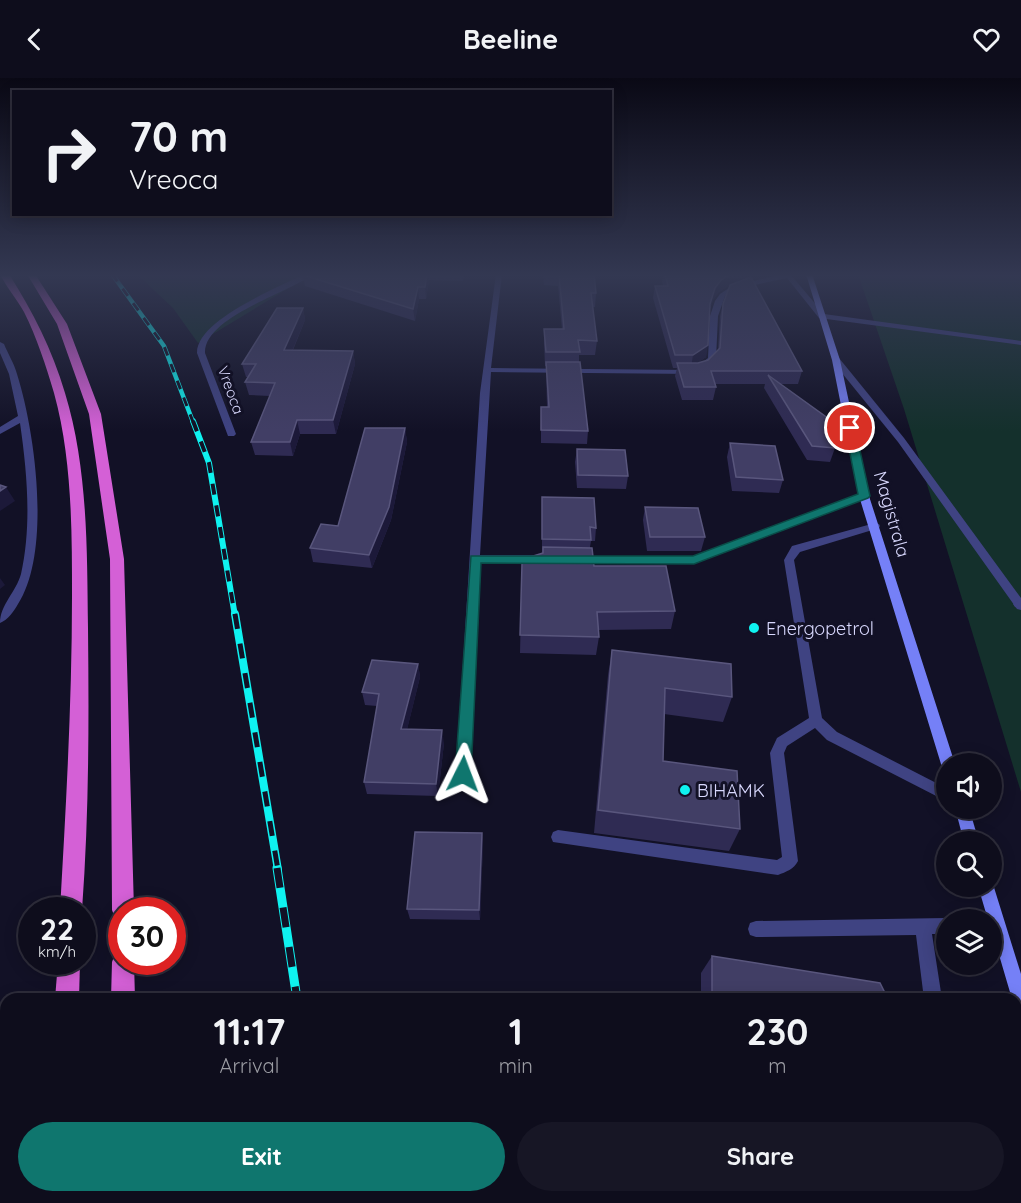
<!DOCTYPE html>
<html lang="en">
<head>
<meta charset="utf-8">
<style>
  body { margin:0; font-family:Quicksand,sans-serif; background:#171625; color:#f1f3f6; height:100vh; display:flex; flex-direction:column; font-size:22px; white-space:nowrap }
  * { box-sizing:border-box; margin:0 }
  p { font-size:20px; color:#9b9ca3 }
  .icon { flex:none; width:33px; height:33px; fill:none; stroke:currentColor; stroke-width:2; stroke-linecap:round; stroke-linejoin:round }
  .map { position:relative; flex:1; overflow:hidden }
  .side { position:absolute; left:0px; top:915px; width:1022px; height:210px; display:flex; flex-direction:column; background:#0e0d1c; border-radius:18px 18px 0 0; box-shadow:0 3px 15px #0003,0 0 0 2px #2e2d3b }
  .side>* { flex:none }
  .banner { position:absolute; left:12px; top:12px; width:600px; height:126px; border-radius:0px; box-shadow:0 3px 15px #0003,0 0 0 2px #2e2d3b; background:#0e0d1c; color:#f1f3f6; overflow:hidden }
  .buttons { position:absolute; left:936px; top:675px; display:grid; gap:12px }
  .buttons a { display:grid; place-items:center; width:66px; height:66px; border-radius:50%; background:#0e0d1c; box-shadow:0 3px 15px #0003,0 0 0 2px #2e2d3b; font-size:30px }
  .speed { position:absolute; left:18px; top:819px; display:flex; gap:12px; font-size:30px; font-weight:700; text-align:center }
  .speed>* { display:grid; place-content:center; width:78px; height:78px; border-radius:50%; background:#0e0d1c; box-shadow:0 3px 15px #0003,0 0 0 2px #2e2d3b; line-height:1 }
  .speed small { font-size:15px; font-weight:400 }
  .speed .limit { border:9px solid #d22; background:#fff; color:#111 }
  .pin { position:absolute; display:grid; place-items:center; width:51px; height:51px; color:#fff; margin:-26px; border:3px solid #fff; border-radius:50%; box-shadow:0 2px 6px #0007 }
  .me { position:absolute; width:66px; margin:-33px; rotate:3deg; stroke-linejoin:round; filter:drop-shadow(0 0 4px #0008) }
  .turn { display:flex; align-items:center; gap:21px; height:126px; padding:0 18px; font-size:27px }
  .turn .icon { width:78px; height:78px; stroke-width:2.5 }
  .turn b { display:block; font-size:42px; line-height:51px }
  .eta { display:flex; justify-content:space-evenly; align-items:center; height:102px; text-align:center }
  .eta b { font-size:36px; font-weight:700; line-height:42px }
  .action { display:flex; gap:12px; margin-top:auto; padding:12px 18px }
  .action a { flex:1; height:69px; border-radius:36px; background:#0f766e; color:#fff; font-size:24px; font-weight:700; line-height:69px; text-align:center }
  .action a+a { background:#171625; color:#f1f3f6 }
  header { display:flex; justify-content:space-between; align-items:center; height:78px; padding:0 18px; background:#0e0d1c; font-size:27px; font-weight:700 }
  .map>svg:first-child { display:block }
</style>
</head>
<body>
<header><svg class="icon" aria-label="back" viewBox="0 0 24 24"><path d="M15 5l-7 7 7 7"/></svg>Beeline<svg class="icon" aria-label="heart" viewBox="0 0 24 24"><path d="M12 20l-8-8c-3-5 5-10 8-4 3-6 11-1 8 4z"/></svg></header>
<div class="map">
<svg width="1021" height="1125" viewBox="0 0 1021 1125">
  <rect width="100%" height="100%" fill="#121126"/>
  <g fill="#14302c">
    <polygon points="137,196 312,196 198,265 173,230"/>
    <polygon points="858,196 1021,196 1021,714 904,331"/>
  </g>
  <polygon fill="#0d2743" points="1021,1075 1021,1125 956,1125 962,1119 1016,1119 1016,1079"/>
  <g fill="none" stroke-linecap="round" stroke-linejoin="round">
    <g fill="#3f4382" fill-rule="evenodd">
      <polygon points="833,280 839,280 904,360 1021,520 1021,532 1017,531 898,364 833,284"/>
      <path d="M875 445 879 446 880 448 879 450 800 474 794 482 822 640 837 654 946 710V723L827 662 815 650 787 668 784 675 798 783C794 791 786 794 778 797L553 764 551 759 553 754 558 752 777 782 782 779 770 675 777 660 809 640 784 482 792 468Z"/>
      <polygon points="946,840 950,842 946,842 946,856 932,856 942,921 924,921 916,857 756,859 750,857 748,851 750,845 756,843"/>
      <polygon points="816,1119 838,1119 835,1125 814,1125"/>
    </g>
    <g fill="#3f4382" fill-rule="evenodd">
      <path d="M305 196H313C289 215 204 239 205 275L236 356 234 358H228L197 275C196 242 279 209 305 196Z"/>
      <polygon points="496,196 502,196 491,290 691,292 698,289 708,280 710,238 715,223 720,216 732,208 784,196 791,197 824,236 1021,263 1021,267 819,240 787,200 745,209 725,218 718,238 716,281 704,293 695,296 491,294 480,477 540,477 545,481 540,485 480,485 470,696 468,700 463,702 458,700 456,696 480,315"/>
      <path d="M0 264 4 266C8 276 14 285 17 296 35 353 52 473 18 526 14 533 8 542 0 545 0 527 16 514 21 496 32 447 27 394 20 345L0 356V349L18 338 9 296 0 275Z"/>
      <polygon points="864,415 868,416 868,420 694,486 578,486 573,482 578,478 693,478"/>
      <polygon points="1019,522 1021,522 1021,531 1015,529 1013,526"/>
    </g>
    <g fill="#7580f7" fill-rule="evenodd">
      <polygon points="806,196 812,196 840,282 869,418 955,686 946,686 946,691 943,690 941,686 859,418 832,282"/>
      <polygon points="955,730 969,730 979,764 964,764"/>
      <polygon points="992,803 1021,896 1021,933 1016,930 1016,921 1012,921 992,853 992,842 988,842 978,808 992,808"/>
    </g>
    <g fill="#d460d6" fill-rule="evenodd">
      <path d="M0 196H9C33 234 52 271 65 315 88 390 87 472 88 550 89 644 89 739 82 832H60C66 728 72 623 72 518 72 451 72 380 54 315 46 288 37 260 24 234 17 221 6 209 0 196Z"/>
      <polygon points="27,196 35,196 67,246 101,336 124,481 134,832 122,832 122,842 115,840 112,832 110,481 89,336 57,246"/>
      <polygon points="122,873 122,884 134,884 135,921 111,921 112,884 115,876"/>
      <polygon points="58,884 80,884 79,921 55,921"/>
      <rect x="44" y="1119" width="28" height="6"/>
      <rect x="110" y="1119" width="28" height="6"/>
    </g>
    <defs>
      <polyline id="rail-far3" points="112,196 164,268 193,344"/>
      <polyline id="rail-far2" points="193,343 209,385 235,538"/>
      <polyline id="rail-far1" points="235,536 278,792"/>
      <g id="rail">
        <polyline points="277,790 297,921"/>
        <polyline points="326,1119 327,1125"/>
      </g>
    </defs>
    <use href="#rail-far3" stroke="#0ff2f0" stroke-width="4.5"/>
    <use href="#rail-far2" stroke="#0ff2f0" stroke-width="6"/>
    <use href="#rail-far1" stroke="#0ff2f0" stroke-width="8"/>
    <use href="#rail" stroke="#0ff2f0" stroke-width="9"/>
    <use href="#rail-far3" stroke="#121126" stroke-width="3" stroke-dasharray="9" stroke-linecap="butt"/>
    <use href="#rail-far2" stroke="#121126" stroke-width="4" stroke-dasharray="11" stroke-linecap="butt"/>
    <use href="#rail-far1" stroke="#121126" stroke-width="5" stroke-dasharray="15" stroke-linecap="butt"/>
    <use href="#rail" stroke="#121126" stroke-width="7" stroke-dasharray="20" stroke-linecap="butt"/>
  </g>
  <g fill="#2f2b53" fill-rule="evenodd">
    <polygon points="305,196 464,196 463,203 429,202 426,221 419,221 415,243 305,208 303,197"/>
    <polygon points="543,196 594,196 596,215 595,229 592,229 597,263 595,277 579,277 579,284 588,353 587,366 541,365 541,329 547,329 546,288 545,288 544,265 544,251 562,251 558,208 544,207"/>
    <path d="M663 196H746L744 201 802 293 798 306H781L835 370 830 384 807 382 764 310 765 306H716V309L713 322H682L675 298 677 290H673L653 220 655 208H663L662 204ZM736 205 723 226 720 238 718 272 708 282 697 285 706 279 710 231 713 222 719 214 731 206Z"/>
    <polygon points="303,230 305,242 293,272 353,273 355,286 336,356 300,356 293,378 255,377 251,364 270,318 249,317 245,304 248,299 246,299 242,286"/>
    <polygon points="405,350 407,364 391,442 372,490 313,484 310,470 338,448"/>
    <polygon points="730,365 783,402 779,415 732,413 727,379"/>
    <polygon points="577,371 628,398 626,411 577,410 575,384"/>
    <polygon points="542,419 596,450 595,463 591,463 590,469 594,488 675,533 671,551 598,552 599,559 596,577 520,575 522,486 542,475"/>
    <polygon points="645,429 705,459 701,473 647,473 643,442"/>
    <polygon points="612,572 732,619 723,644 664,636 663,683 740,751 729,773 594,755 608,597"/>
    <polygon points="418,586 420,599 407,651 444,665 438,718 367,716 364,704 377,628 365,627 362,614"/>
    <polygon points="482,755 483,766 480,842 410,841 407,831"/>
    <polygon points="712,878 888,921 701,921 701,895"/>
    <polygon points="728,1119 826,1119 822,1125 758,1125"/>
  </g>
  <g fill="#1c1939">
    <polygon points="427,196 428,196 429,202 426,221 425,209"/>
    <polygon points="731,196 746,196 744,203 731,206 719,214 713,222 708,238 710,226 715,210 721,202"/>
    <polygon points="418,209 419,221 415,243 413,231"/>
    <polygon points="303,230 305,242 287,285 284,272"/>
    <polygon points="708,267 706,279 691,290 693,277"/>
    <polygon points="353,273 355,286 336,356 333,342"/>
    <polygon points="297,342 300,356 293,378 290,364"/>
    <polygon points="405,350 407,364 391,442 372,490 369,477"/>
    <polygon points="6,409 15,423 0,433 0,413"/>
    <polygon points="0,500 5,507 0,511"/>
    <polygon points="418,586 420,599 404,664 401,651"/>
    <polygon points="442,652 444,665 438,718 436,706"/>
    <polygon points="482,755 483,766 480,842 479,832"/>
  </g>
  <g fill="#413e65" stroke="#59567d" stroke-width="1.5">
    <polygon points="305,196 427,196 425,209 418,209 413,231 303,197"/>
    <polygon points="559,196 594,196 596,215 591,215 597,263 578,262 580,274 546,274 544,251 564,251"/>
    <polygon points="665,196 731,196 721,202 715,210 710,226 708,267 693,277 675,277 655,208 668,208"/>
    <polygon points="751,199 802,293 711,293 716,309 684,309 677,285 698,285 708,282 720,270 723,226 730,207"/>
    <polygon points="277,230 303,230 284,272 353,273 333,342 297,342 290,364 251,364 275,305 245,304 256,286 242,286"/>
    <polygon points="546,284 580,284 588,353 541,352 541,329 549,329"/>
    <polygon points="768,297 829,341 835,370 812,368"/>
    <polygon points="365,350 405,350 389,429 369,477 310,470 321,446 338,448"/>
    <polygon points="730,365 775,368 783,402 736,399"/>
    <polygon points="577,371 625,372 628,398 578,397"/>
    <polygon points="0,407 6,409 0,413"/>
    <polygon points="542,419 594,420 596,450 590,449 591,462 542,461"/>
    <polygon points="645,429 698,430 705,459 650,459"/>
    <polygon points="543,469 592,470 594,488 666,488 675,533 597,534 599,559 520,557 522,486 527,480 543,475"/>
    <polygon points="612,572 731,586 732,619 665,610 663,683 737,693 740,751 598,732"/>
    <polygon points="372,582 418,586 401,651 442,652 436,706 364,704 379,616 362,614"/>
    <polygon points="415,754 482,755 479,832 407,831"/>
    <polygon points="712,878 880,905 888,921 712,921"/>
    <polygon points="770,1119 826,1119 822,1125 800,1125"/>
  </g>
  <linearGradient id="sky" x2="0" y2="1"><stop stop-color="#0a0915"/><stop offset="0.56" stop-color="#333852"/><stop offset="1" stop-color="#333852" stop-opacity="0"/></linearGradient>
  <rect width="1021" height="353" fill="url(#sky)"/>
  <polygon fill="#0f766e" stroke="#0a4d48" stroke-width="1.5" points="850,347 855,350 870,418 868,420 694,486 481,485 471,696 469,701 463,703 458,701 455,696 471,478 693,478 858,416 845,350"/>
  <g fill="#0ff2f0" stroke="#121126" stroke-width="2">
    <circle cx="754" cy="550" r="6"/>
    <circle cx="685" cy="712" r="6"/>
  </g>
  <g text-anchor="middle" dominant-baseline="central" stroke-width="6" stroke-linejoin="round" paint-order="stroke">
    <g font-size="15" fill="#d8d8fd" stroke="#121126">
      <text transform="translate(231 312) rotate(70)">Vreoca</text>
    </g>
    <g font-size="18" fill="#d8d8fd" stroke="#121126">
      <text transform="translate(892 436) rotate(74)">Magistrala</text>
    </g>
    <g font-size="18" fill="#d8d8fd" stroke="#121126" text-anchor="start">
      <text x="766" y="550">Energopetrol</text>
      <text x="697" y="712">BIHAMK</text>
    </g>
  </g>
</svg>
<div class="buttons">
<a><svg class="icon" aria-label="sound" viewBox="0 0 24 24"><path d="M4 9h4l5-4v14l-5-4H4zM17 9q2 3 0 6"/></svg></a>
<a><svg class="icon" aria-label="search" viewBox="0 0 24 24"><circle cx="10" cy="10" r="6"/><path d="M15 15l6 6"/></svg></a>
<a><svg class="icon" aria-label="layers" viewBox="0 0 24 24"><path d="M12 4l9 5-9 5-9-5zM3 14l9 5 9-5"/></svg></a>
</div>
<div class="speed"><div>22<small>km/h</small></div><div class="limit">30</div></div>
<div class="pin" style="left:850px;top:350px;background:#d93025"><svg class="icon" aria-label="arrive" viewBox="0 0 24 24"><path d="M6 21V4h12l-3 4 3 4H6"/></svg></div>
<svg class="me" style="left:463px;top:696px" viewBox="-20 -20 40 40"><path d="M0-17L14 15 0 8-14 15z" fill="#0f766e" stroke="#fff" stroke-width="4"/></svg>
<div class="banner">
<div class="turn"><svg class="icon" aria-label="right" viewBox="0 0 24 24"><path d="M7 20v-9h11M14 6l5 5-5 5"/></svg><div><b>70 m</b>Vreoca</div></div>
</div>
<section class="side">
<div class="eta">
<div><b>11:17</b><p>Arrival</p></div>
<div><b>1</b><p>min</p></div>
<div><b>230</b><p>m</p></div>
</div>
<div class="action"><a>Exit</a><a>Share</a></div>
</section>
</div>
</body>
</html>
